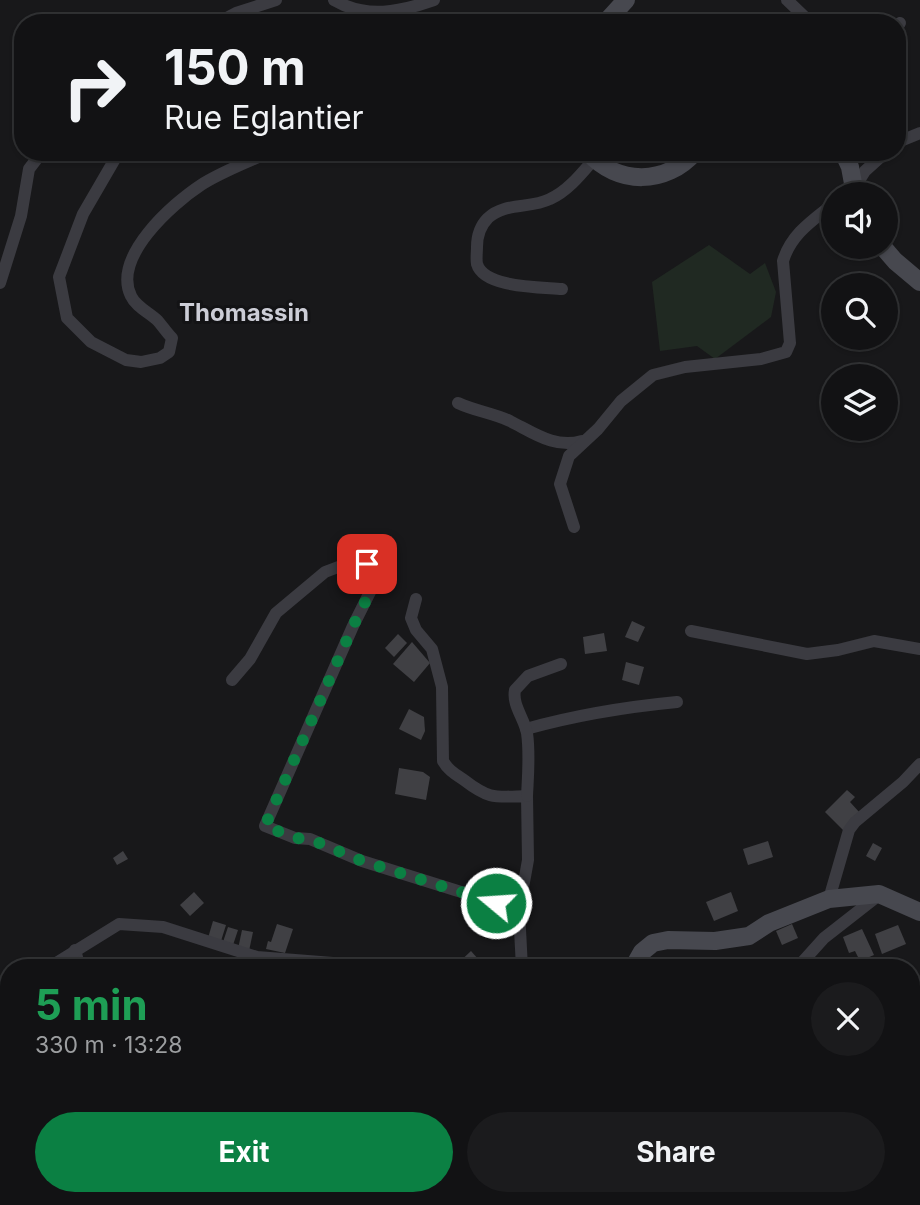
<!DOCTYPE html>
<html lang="en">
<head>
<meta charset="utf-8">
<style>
  body { margin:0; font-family:Inter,sans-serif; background:#1b1b1d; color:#f1f3f6; height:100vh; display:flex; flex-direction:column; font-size:26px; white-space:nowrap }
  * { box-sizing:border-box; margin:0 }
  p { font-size:23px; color:#9c9ea0 }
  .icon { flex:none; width:38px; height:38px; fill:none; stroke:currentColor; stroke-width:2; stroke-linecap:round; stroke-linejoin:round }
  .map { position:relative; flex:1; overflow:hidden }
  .panel { position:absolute; left:0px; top:959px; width:920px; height:247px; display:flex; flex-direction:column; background:#121214; border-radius:28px 28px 0 0; box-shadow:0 2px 5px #0004,0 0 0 2px #313234 }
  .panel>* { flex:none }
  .banner { position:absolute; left:14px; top:14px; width:892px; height:147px; border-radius:28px; box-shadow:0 2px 5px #0004,0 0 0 2px #313234; background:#121214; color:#f1f3f6; overflow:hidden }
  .controls { position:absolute; left:821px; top:182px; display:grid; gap:14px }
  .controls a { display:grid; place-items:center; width:77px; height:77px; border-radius:50%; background:#121214; box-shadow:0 2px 5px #0004,0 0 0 2px #313234; font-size:35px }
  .pin { position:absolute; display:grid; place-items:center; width:60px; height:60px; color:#fff; margin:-30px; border-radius:14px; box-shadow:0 4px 10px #0006 }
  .me { position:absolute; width:77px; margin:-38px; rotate:288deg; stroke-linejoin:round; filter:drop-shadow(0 0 5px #0008) }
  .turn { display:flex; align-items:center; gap:24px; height:147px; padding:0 35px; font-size:32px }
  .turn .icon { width:91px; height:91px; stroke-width:2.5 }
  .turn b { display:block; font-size:49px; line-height:60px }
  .round { display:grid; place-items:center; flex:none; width:74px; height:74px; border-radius:37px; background:#1b1b1d }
  .summary { display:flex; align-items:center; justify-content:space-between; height:119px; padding:0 35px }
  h1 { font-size:42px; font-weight:700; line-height:52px; color:#1e9e55 }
  .action { display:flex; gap:14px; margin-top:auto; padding:14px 35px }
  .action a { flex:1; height:80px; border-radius:42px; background:#0b8043; color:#fff; font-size:28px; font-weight:700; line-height:80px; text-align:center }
  .action a+a { background:#1b1b1d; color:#f1f3f6 }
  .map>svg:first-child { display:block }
</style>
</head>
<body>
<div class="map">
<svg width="920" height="1205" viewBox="0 0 920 1205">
  <rect width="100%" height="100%" fill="#18181a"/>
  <polygon fill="#202922" points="709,245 750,274 765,263 776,292 771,317 715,359 697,346 660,351 652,282"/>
  <g fill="#404044">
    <polygon points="632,621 645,627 638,642 625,637"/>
    <polygon points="604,633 607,651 585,654 583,637"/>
    <polygon points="398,634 407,643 394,657 385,648"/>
    <polygon points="412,642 430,663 414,682 393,664"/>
    <polygon points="626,662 644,667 639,685 622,680"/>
    <polygon points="409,709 424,717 425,731 421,740 399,729"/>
    <polygon points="399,768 423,772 430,777 426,800 395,794"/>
    <polygon points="847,790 855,797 850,802 860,813 843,830 825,812"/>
    <polygon points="768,841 773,857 748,865 743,849"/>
    <polygon points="873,843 882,848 875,861 866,856"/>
    <polygon points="123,851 128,859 117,865 113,858"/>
    <polygon points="194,892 204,903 190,916 180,905"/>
    <polygon points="731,892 738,911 714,921 706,902"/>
    <polygon points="213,921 226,925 221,941 208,938"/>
    <polygon points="277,924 293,929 285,953 266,949 268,941 271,942"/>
    <polygon points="792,924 798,938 782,945 776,931"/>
    <polygon points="898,925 906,944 882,954 875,934"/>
    <polygon points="228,927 238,930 233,945 223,942"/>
    <polygon points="862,929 874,955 860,961 855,951 849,953 843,937"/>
    <polygon points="242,930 253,932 249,951 238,949"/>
    <polygon points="471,951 486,968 453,968"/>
    <polygon points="233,958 252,965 251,968 229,968"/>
    <polygon points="348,1197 369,1197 366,1205 345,1205"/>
  </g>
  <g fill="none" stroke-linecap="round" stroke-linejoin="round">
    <g stroke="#3b3b41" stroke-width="12">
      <path d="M334 0C366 19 400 12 434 0"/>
      <polyline points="787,0 811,23"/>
      <polyline points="217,23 236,13 276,0"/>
      <polyline points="898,26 900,23"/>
      <polyline points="898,142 920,133"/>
      <path d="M119 152 83 214 59 277 67 318 91 342 126 360 141 362 160 358 169 352 172 338C167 333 163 327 158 321 150 313 136 307 131 296 112 257 172 204 201 185 221 172 246 163 269 152"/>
      <polyline points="853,190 865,171 886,152"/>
      <polyline points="0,283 21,216 29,169 42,152"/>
      <path d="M562 289C541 287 484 288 477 264 476 259 477 252 477 247 477 236 480 226 488 218 505 202 530 209 550 199 568 191 582 173 594 159"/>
      <path d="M458 403C475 411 493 413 510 421 534 433 555 449 582 441"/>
      <path d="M574 527 560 484 569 456 598 429 621 401 653 375 685 367 761 359 786 352 790 343 783 261C791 234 813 220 833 204"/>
      <path d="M416 599 411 618 416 630 432 649 442 687 443 761C448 770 455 774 464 780 490 800 495 797 527 796L528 860 519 910"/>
      <polyline points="691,631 807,654 838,650 874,641 920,649"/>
      <polyline points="232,680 250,659 276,613 325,572 354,561 367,564 374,571 371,590 353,626 265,826 295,838 310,839 362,861 519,910 522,968"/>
      <path d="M526 729C576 715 625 707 677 702"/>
      <path d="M527 796C528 775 530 754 527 733 524 718 512 705 515 690L528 676 561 664"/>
      <polyline points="829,899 849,830 855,822 903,782 920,764"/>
      <polyline points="75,950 80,968"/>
      <polyline points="48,968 119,924 163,927 257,957 333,963 358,968"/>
      <polyline points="797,968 824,938 879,895"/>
      <polyline points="0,1096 9,1077"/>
      <polyline points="619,1197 619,1205"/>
      <polyline points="187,1205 188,1197"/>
      <polyline points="543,1205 544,1197"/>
    </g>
    <g stroke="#47484f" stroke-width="18">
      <polyline points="605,23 626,0"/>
      <path d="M588 152C618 186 666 185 695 152"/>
      <polyline points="843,152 850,167 855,194"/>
      <polyline points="883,247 895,261 920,282"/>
      <polyline points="633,968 642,952 653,943 668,940 715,941 749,936 769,923 829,899 879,894 920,912"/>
      <polyline points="319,1205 319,1197"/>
    </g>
  </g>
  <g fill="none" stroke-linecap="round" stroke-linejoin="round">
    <polyline stroke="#0b8043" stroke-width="12" stroke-dasharray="0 21.6" points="367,564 374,571 374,580 371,590 353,626 265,826 295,838 310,839 362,861 496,903"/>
  </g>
  <g text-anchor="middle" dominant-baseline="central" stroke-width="6" stroke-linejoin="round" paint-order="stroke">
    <g font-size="24" font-weight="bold" fill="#cccdd6" stroke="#131315">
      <text x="244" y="312">Thomassin</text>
    </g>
  </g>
</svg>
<div class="controls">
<a><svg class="icon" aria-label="sound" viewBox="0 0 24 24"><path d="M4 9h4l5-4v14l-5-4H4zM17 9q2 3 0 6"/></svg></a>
<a><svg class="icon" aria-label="search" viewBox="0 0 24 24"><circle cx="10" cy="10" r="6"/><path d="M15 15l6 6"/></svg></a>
<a><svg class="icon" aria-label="layers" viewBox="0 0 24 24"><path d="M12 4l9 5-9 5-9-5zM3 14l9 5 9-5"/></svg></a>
</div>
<div class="pin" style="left:367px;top:564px;background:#d93025"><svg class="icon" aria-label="arrive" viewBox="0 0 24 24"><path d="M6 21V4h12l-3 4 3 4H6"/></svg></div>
<svg class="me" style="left:496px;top:903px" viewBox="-20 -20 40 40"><circle r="17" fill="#0b8043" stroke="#fff" stroke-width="3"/><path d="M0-11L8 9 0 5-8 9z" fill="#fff"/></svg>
<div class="banner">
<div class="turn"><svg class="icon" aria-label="right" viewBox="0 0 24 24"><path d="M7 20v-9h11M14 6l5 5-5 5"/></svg><div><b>150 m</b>Rue Eglantier</div></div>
</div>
<section class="panel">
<div class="summary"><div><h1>5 min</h1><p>330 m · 13:28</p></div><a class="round"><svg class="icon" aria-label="close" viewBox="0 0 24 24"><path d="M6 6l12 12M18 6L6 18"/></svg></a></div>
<div class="action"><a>Exit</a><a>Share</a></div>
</section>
</div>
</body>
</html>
